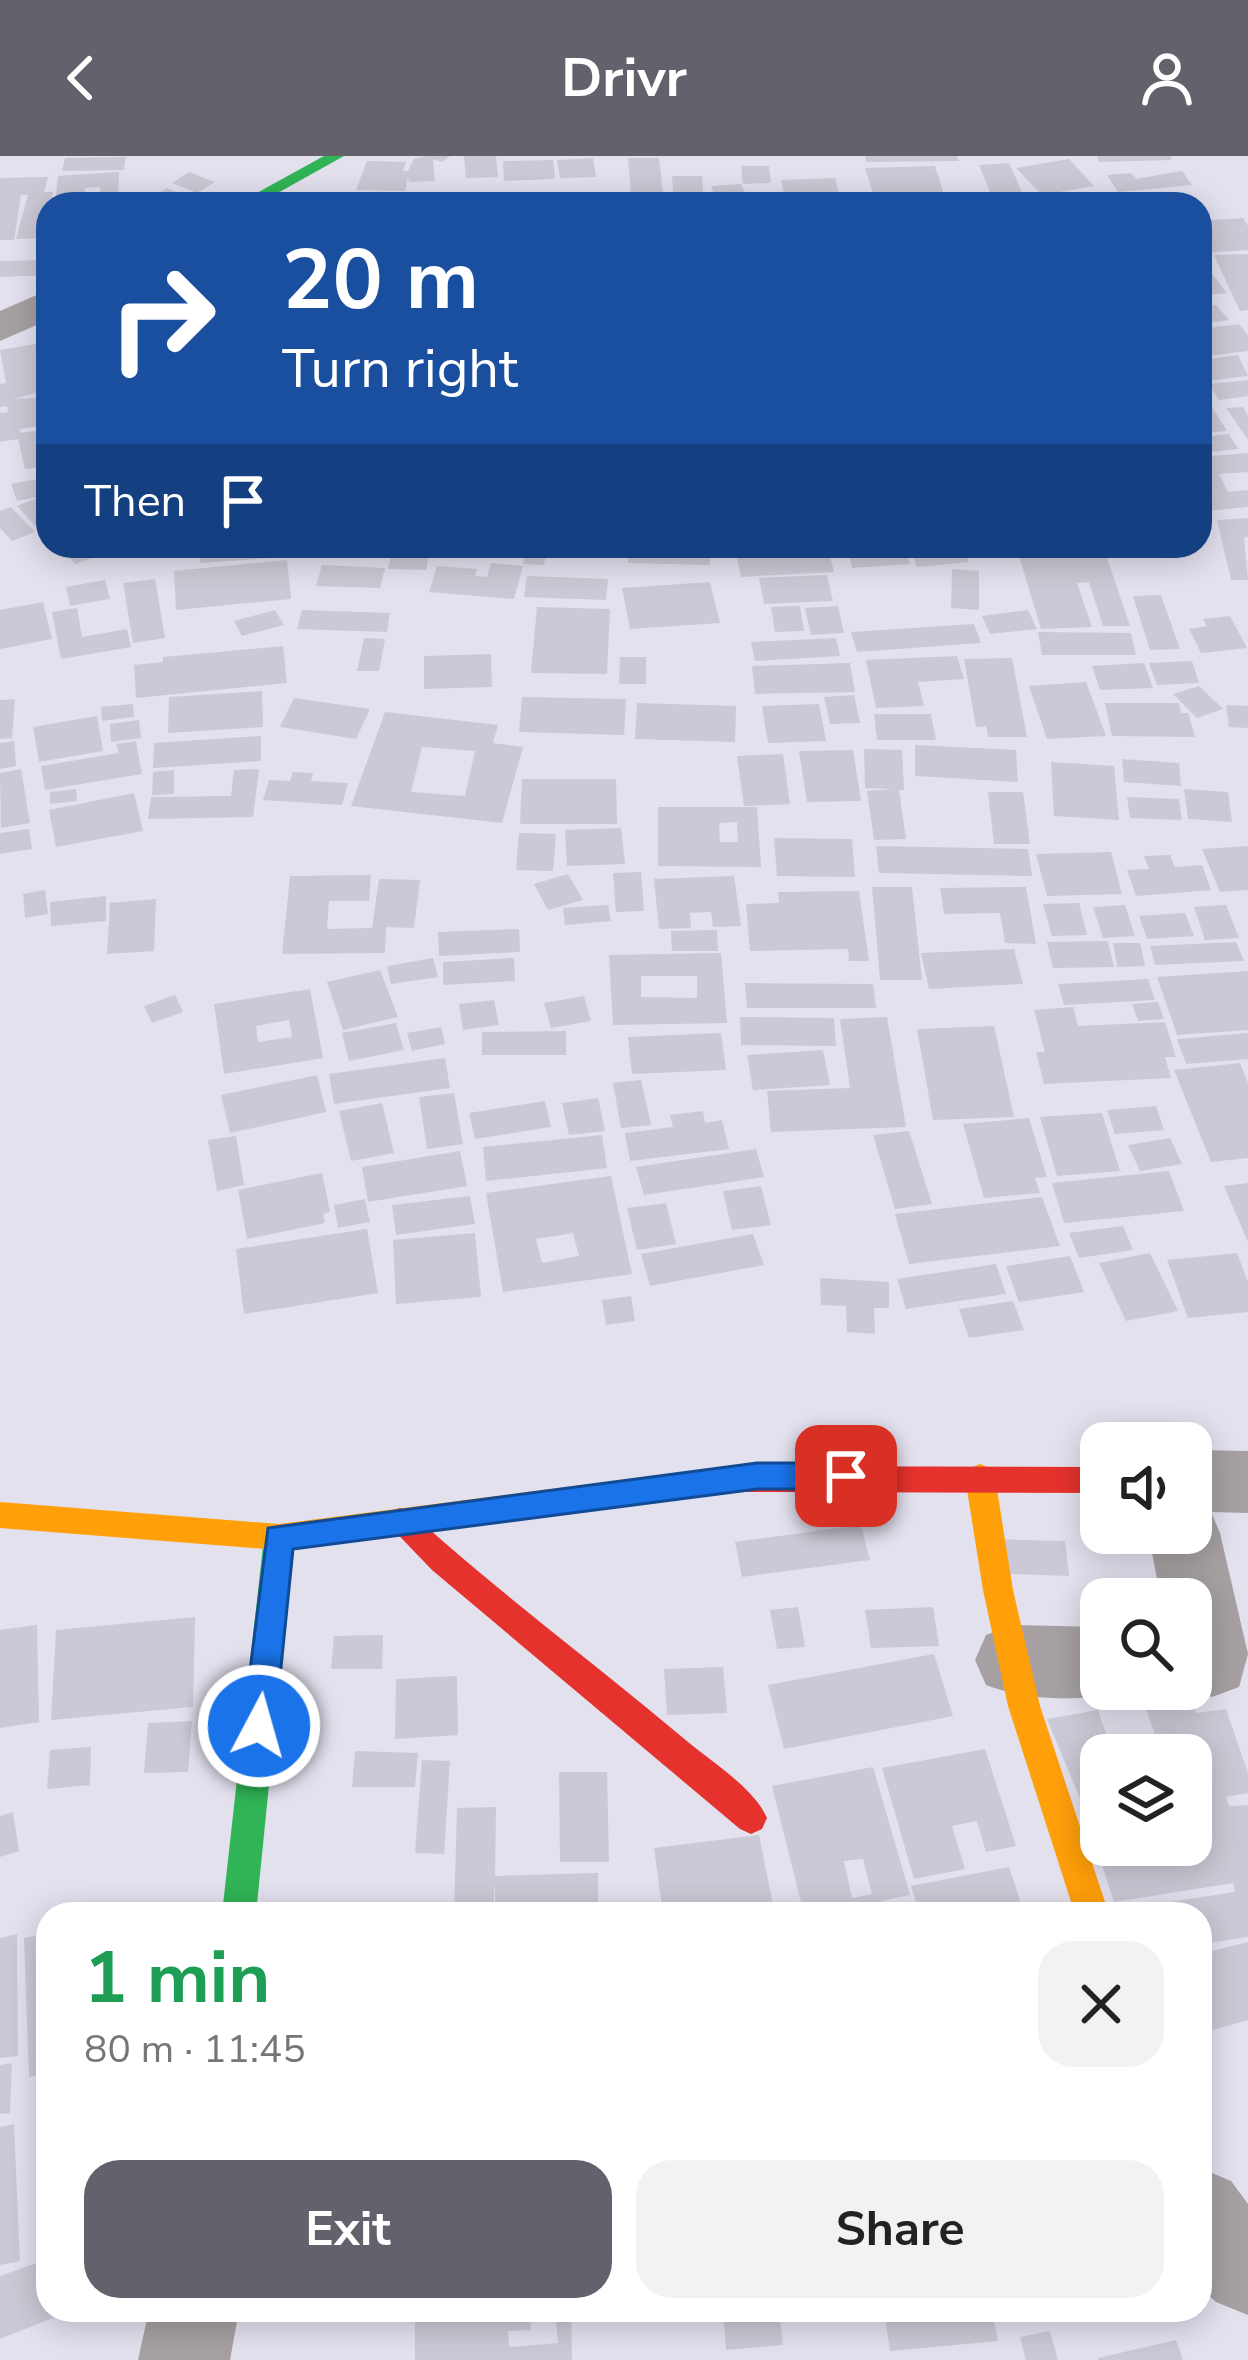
<!DOCTYPE html>
<html lang="en">
<head>
<meta charset="utf-8">
<style>
  body { margin:0; font-family:"Nunito Sans",sans-serif; background:#f2f2f2; color:#222; height:100vh; display:flex; flex-direction:column; font-size:45px; white-space:nowrap }
  * { box-sizing:border-box; margin:0 }
  p { font-size:39px; color:#767676 }
  .icon { flex:none; width:66px; height:66px; fill:none; stroke:currentColor; stroke-width:2; stroke-linecap:round; stroke-linejoin:round }
  .map { position:relative; flex:1; overflow:hidden }
  .sheet { position:absolute; left:36px; top:1746px; width:1176px; height:420px; display:flex; flex-direction:column; background:#fff; border-radius:36px; box-shadow:0 6px 30px #0003 }
  .sheet>* { flex:none }
  .hud { position:absolute; left:36px; top:36px; width:1176px; height:366px; border-radius:36px; box-shadow:0 6px 30px #0003; background:#1a4fa0; color:#fff; overflow:hidden }
  .controls { position:absolute; left:1080px; top:1266px; display:grid; gap:24px }
  .controls a { display:grid; place-items:center; width:132px; height:132px; border-radius:24px; background:#fff; box-shadow:0 6px 30px #0003; font-size:60px }
  .pin { position:absolute; display:grid; place-items:center; width:102px; height:102px; color:#fff; margin:-51px; border-radius:24px; box-shadow:0 6px 18px #0006 }
  .me { position:absolute; width:132px; margin:-66px; rotate:6deg; stroke-linejoin:round; filter:drop-shadow(0 0 9px #0008) }
  .turn { display:flex; align-items:center; gap:42px; height:252px; padding:0 48px; font-size:54px }
  .turn .icon { width:156px; height:156px; stroke-width:2.5 }
  .turn b { display:block; font-size:84px; line-height:102px }
  .then { display:flex; align-items:center; height:114px; padding:0 48px; background:#0003; gap:24px; font-size:45px }
  .round { display:grid; place-items:center; flex:none; width:126px; height:126px; border-radius:36px; background:#f2f2f2 }
  .summary { display:flex; align-items:center; justify-content:space-between; height:204px; padding:0 48px }
  h1 { font-size:72px; font-weight:700; line-height:90px; color:#1e9e55 }
  .action { display:flex; gap:24px; margin-top:auto; padding:24px 48px }
  .action a { flex:1; height:138px; border-radius:36px; background:#63616b; color:#fff; font-size:48px; font-weight:700; line-height:138px; text-align:center }
  .action a+a { background:#f2f2f2; color:#222 }
  header { display:flex; justify-content:space-between; align-items:center; height:156px; padding:0 48px; background:#63616b; color:#fff; font-size:54px; font-weight:700 }
  .map>svg:first-child { display:block }
</style>
</head>
<body>
<header><svg class="icon" aria-label="back" viewBox="0 0 24 24"><path d="M15 5l-7 7 7 7"/></svg>Drivr<svg class="icon" aria-label="person" viewBox="0 0 24 24"><circle cx="12" cy="8" r="4"/><path d="M4 21q1-7 8-7t8 7"/></svg></header>
<div class="map">
<svg width="1248" height="2204" viewBox="0 0 1248 2204">
  <rect width="100%" height="100%" fill="#e3e1ee"/>
  <g fill="#ccc9d6" fill-rule="evenodd">
    <polygon points="426,0 450,0 442,6 433,3 435,25 409,26 408,21 405,35 356,34 367,5 406,6 403,15 408,15 414,3"/>
    <polygon points="464,0 496,0 498,21 466,22"/>
    <polygon points="865,0 957,0 959,5 866,6"/>
    <polygon points="1097,0 1170,0 1172,4 1099,6"/>
    <polygon points="126,1 124,14 62,15 65,2"/>
    <polygon points="593,2 596,21 560,22 557,4"/>
    <polygon points="628,2 659,2 663,36 631,37"/>
    <polygon points="1069,3 1094,30 1042,39 1016,12"/>
    <polygon points="553,4 555,23 504,25 503,5"/>
    <polygon points="1009,7 1026,45 994,46 979,9"/>
    <polygon points="741,10 769,10 771,27 743,28"/>
    <polygon points="935,10 947,48 876,48 865,12"/>
    <polygon points="1182,15 1192,29 1118,36 1107,19 1131,17 1136,23"/>
    <polygon points="119,16 118,48 99,48 100,31 85,32 84,48 55,48 58,20"/>
    <polygon points="189,16 215,26 197,37 172,27"/>
    <polygon points="672,20 702,20 704,48 674,48"/>
    <polygon points="48,21 44,36 53,36 44,70 48,70 48,82 16,83 28,39 21,39 14,84 0,84 0,22"/>
    <polygon points="835,22 842,48 786,48 781,24"/>
    <polygon points="741,28 747,41 716,44 711,30"/>
    <polygon points="167,32 183,39 169,48 142,48"/>
    <polygon points="1243,62 1248,70 1248,94 1200,97 1200,65"/>
    <polygon points="1248,98 1248,154 1240,155 1214,99"/>
    <polygon points="48,104 48,119 0,121 0,105"/>
    <polygon points="1213,119 1227,137 1206,139 1200,120"/>
    <polygon points="1216,149 1229,164 1200,168 1200,151"/>
    <polygon points="1239,168 1248,180 1248,195 1209,200 1200,188 1200,173"/>
    <polygon points="48,186 48,234 13,243 48,241 48,269 20,273 21,277 48,273 48,310 25,313 18,283 0,286 0,257 8,256 7,250 0,251 0,228 6,227 0,194"/>
    <polygon points="1238,199 1248,220 1206,225 1200,215 1200,204"/>
    <polygon points="1248,224 1248,240 1219,244 1209,228"/>
    <polygon points="1200,239 1207,251 1212,251 1227,275 1204,277"/>
    <polygon points="1243,251 1248,260 1248,284 1226,252"/>
    <polygon points="1229,278 1238,293 1200,297 1200,281"/>
    <polygon points="1248,297 1248,316 1219,318 1228,336 1248,334 1248,351 1207,355 1200,340 1220,336 1200,338 1200,301"/>
    <polygon points="48,321 48,339 17,345 11,328"/>
    <polygon points="37,342 48,354 48,384 17,350"/>
    <polygon points="11,351 35,376 12,385 0,372 0,355"/>
    <polygon points="1248,362 1248,381 1244,382 1248,424 1231,424 1217,364"/>
    <polygon points="60,390 124,390 124,391 75,408"/>
    <polygon points="199,390 282,390 283,401 200,407"/>
    <polygon points="393,390 430,391 426,414 388,413"/>
    <polygon points="526,390 547,390 544,409 523,408"/>
    <polygon points="628,390 709,390 710,409 628,407"/>
    <polygon points="847,390 905,390 910,408 852,412"/>
    <polygon points="909,390 963,390 969,406 917,411"/>
    <polygon points="1105,396 1130,470 1103,470 1089,426 1077,427 1092,471 1041,473 1019,400"/>
    <polygon points="829,397 834,416 741,421 737,402"/>
    <polygon points="287,404 291,443 176,454 174,415"/>
    <polygon points="491,407 523,410 514,443 429,436 437,410 477,413 475,420 487,421"/>
    <polygon points="322,409 385,412 380,432 316,430"/>
    <polygon points="952,413 979,415 979,454 951,452"/>
    <polygon points="827,419 833,445 764,448 759,422"/>
    <polygon points="527,420 608,423 606,444 524,441"/>
    <polygon points="155,423 165,482 133,487 123,427"/>
    <polygon points="105,424 110,443 70,450 66,431"/>
    <polygon points="710,426 720,467 630,473 622,432"/>
    <polygon points="1161,439 1180,493 1150,494 1133,440"/>
    <polygon points="43,446 52,483 0,493 0,454"/>
    <polygon points="800,450 804,475 775,476 771,451"/>
    <polygon points="838,450 844,477 811,479 805,452"/>
    <polygon points="537,451 610,453 607,518 531,517"/>
    <polygon points="77,452 82,481 127,473 131,491 61,503 52,456"/>
    <polygon points="275,454 284,469 242,480 234,465"/>
    <polygon points="302,454 390,457 387,476 297,473"/>
    <polygon points="1028,454 1037,473 990,478 982,460"/>
    <polygon points="1230,460 1247,492 1201,497 1189,473 1207,470 1203,463"/>
    <polygon points="974,468 981,487 857,496 851,476"/>
    <polygon points="1038,476 1131,477 1136,499 1042,499"/>
    <polygon points="364,482 385,483 379,515 357,515"/>
    <polygon points="836,482 840,500 755,505 751,486"/>
    <polygon points="283,490 287,527 136,542 134,509 163,506 163,501"/>
    <polygon points="491,498 492,531 424,533 424,500"/>
    <polygon points="957,500 964,523 918,526 924,550 876,552 866,504"/>
    <polygon points="620,501 646,501 646,528 619,528"/>
    <polygon points="1012,502 1027,581 988,581 986,570 976,571 964,503"/>
    <polygon points="1192,505 1199,527 1157,529 1149,507"/>
    <polygon points="850,507 855,536 755,538 752,510"/>
    <polygon points="1144,507 1153,532 1100,534 1092,510"/>
    <polygon points="1086,526 1106,580 1047,583 1029,530"/>
    <polygon points="1199,530 1223,553 1197,562 1173,538"/>
    <polygon points="262,535 263,571 168,577 169,541"/>
    <polygon points="854,539 860,567 830,568 824,541"/>
    <polygon points="522,541 626,543 624,579 519,576"/>
    <polygon points="294,542 370,553 356,583 280,571"/>
    <polygon points="15,543 12,582 0,583 0,544"/>
    <polygon points="637,547 736,550 735,586 635,583"/>
    <polygon points="1105,547 1179,547 1181,557 1188,557 1195,581 1112,580"/>
    <polygon points="133,548 134,561 102,565 101,551"/>
    <polygon points="819,548 826,585 768,587 762,550"/>
    <polygon points="1226,549 1248,550 1248,572 1229,571"/>
    <path d="M385 556 498 569 493 587 523 591 502 667 351 650ZM422 591 475 595 465 640 411 636Z"/>
    <polygon points="874,558 931,558 936,584 877,584"/>
    <polygon points="97,560 103,595 39,606 33,571"/>
    <polygon points="139,564 141,582 111,586 110,568"/>
    <polygon points="261,580 261,605 153,612 154,587"/>
    <polygon points="14,585 16,610 0,613 0,587"/>
    <polygon points="136,585 142,618 45,634 41,610 119,597 116,588"/>
    <polygon points="915,589 1016,594 1018,626 915,620"/>
    <polygon points="864,593 902,594 904,634 899,634 906,683 874,684 867,635 894,633 865,632"/>
    <polygon points="853,594 861,645 807,646 799,595"/>
    <polygon points="783,598 790,648 744,650 737,600"/>
    <polygon points="1122,603 1179,607 1181,630 1124,626"/>
    <polygon points="1051,606 1114,610 1119,664 1054,660"/>
    <polygon points="21,613 30,667 1,672 0,617"/>
    <polygon points="259,613 253,661 148,663 151,641 231,640 234,614"/>
    <polygon points="174,614 174,638 152,639 153,616"/>
    <polygon points="293,616 313,617 311,625 348,627 342,649 263,644 269,624 290,625"/>
    <polygon points="522,623 616,623 617,668 520,668"/>
    <polygon points="76,633 77,645 50,648 50,636"/>
    <polygon points="1184,633 1228,636 1232,666 1188,663"/>
    <polygon points="988,636 1023,636 1030,688 994,688"/>
    <polygon points="134,637 143,675 56,691 49,654"/>
    <polygon points="1127,641 1179,643 1182,664 1130,662"/>
    <path d="M658 651H757L761 711 658 710ZM737 666 738 686H720L719 667Z"/>
    <polygon points="621,672 625,708 567,710 565,674"/>
    <polygon points="29,673 32,693 0,698 0,677"/>
    <polygon points="519,677 556,678 553,715 516,714"/>
    <polygon points="774,682 852,683 855,721 777,720"/>
    <polygon points="876,690 1028,693 1032,720 879,717"/>
    <polygon points="1248,690 1248,734 1220,736 1202,693"/>
    <polygon points="1111,696 1122,738 1047,740 1036,698"/>
    <polygon points="1170,699 1175,711 1202,709 1211,734 1136,740 1127,714 1149,713 1144,700"/>
    <polygon points="641,716 644,755 616,756 613,717"/>
    <polygon points="568,718 583,744 548,754 534,728"/>
    <polygon points="371,719 369,745 329,745 327,773 372,772 379,723 420,724 414,772 386,771 385,797 282,798 290,720"/>
    <polygon points="734,720 741,770 713,771 711,756 690,757 691,772 659,773 654,723"/>
    <polygon points="872,731 912,731 922,824 880,824"/>
    <polygon points="1026,731 1036,788 1005,787 1000,757 944,758 940,732"/>
    <polygon points="45,734 48,758 25,762 23,738"/>
    <polygon points="859,735 869,805 849,805 848,793 750,795 746,748 779,747 778,736"/>
    <polygon points="106,740 106,765 51,770 50,746"/>
    <polygon points="156,743 154,795 107,798 110,747"/>
    <polygon points="1079,747 1087,779 1052,780 1043,748"/>
    <polygon points="608,749 611,765 565,769 563,752"/>
    <polygon points="1125,749 1135,780 1103,782 1093,751"/>
    <polygon points="1226,749 1239,782 1205,784 1194,751"/>
    <polygon points="1185,757 1194,780 1147,783 1139,760"/>
    <polygon points="519,773 520,796 439,800 438,776"/>
    <polygon points="717,774 718,795 672,795 671,775"/>
    <polygon points="1108,785 1114,811 1053,812 1047,786"/>
    <polygon points="1236,786 1244,805 1155,809 1150,790"/>
    <polygon points="1113,787 1140,787 1145,810 1117,811"/>
    <polygon points="1014,793 1023,828 929,833 921,797"/>
    <path d="M721 797 727 867 613 869 609 799ZM641 820H697V842L641 841Z"/>
    <polygon points="433,802 438,821 391,828 387,810"/>
    <polygon points="514,802 515,825 443,829 443,806"/>
    <polygon points="380,814 398,861 343,874 327,826"/>
    <polygon points="1248,815 1248,874 1177,879 1157,821"/>
    <polygon points="1148,823 1155,844 1064,849 1058,828"/>
    <polygon points="745,827 873,828 876,852 747,852"/>
    <path d="M310 833 323 902 224 918 214 848ZM289 864 292 881 258 886 256 870Z"/>
    <polygon points="175,839 183,856 152,867 144,850"/>
    <polygon points="584,840 591,865 551,872 544,847"/>
    <polygon points="494,844 499,869 463,874 459,848"/>
    <polygon points="1158,846 1164,863 1138,865 1132,848"/>
    <polygon points="1073,851 1078,870 1165,866 1176,901 1165,901 1171,922 1044,928 1036,896 1045,896 1034,854"/>
    <polygon points="740,861 834,862 836,890 741,889"/>
    <polygon points="887,861 906,971 771,976 767,935 850,932 840,863"/>
    <polygon points="396,867 404,894 349,905 342,877"/>
    <polygon points="994,870 1014,961 933,964 917,873"/>
    <polygon points="441,871 445,888 412,895 407,877"/>
    <polygon points="566,875 566,899 482,899 482,876"/>
    <polygon points="721,877 726,914 632,918 628,881"/>
    <polygon points="1248,877 1248,903 1186,908 1177,883"/>
    <polygon points="823,894 830,929 753,934 747,899"/>
    <polygon points="445,902 450,932 334,948 329,918"/>
    <polygon points="1240,907 1248,927 1248,1002 1211,1006 1174,914"/>
    <polygon points="317,919 326,956 230,977 221,939"/>
    <polygon points="641,924 651,969 621,972 613,927"/>
    <polygon points="454,937 463,988 427,993 419,941"/>
    <polygon points="598,942 605,975 569,979 562,947"/>
    <polygon points="545,945 551,971 475,983 469,957"/>
    <polygon points="382,947 394,997 351,1005 339,955"/>
    <polygon points="1156,950 1164,974 1115,978 1107,954"/>
    <polygon points="703,955 705,967 722,964 729,993 630,1005 625,977 673,971 670,959"/>
    <polygon points="1102,957 1120,1015 1057,1020 1040,961"/>
    <polygon points="1029,962 1047,1021 1035,1022 1040,1037 984,1042 963,968"/>
    <polygon points="909,975 932,1048 895,1053 873,979"/>
    <polygon points="602,979 607,1012 486,1025 483,991"/>
    <polygon points="236,980 244,1029 217,1035 208,984"/>
    <polygon points="1170,982 1182,1008 1140,1015 1128,989"/>
    <polygon points="756,993 764,1021 644,1039 636,1011"/>
    <polygon points="460,995 467,1030 368,1046 362,1011"/>
    <polygon points="1169,1015 1184,1055 1064,1067 1052,1027"/>
    <polygon points="322,1017 330,1056 323,1058 325,1067 247,1083 238,1034"/>
    <path d="M611 1020 632 1118 503 1136 486 1037ZM573 1077 579 1100 542 1107 536 1083Z"/>
    <polygon points="1248,1027 1248,1086 1224,1030"/>
    <polygon points="761,1030 771,1069 732,1074 723,1035"/>
    <polygon points="470,1040 475,1068 396,1079 392,1049"/>
    <polygon points="1042,1041 1060,1090 909,1108 895,1058"/>
    <polygon points="365,1043 370,1066 338,1072 334,1049"/>
    <polygon points="666,1047 676,1088 637,1094 627,1052"/>
    <polygon points="1123,1070 1133,1094 1079,1102 1069,1077"/>
    <polygon points="367,1073 378,1137 244,1158 236,1093"/>
    <polygon points="475,1077 481,1141 396,1148 393,1084"/>
    <polygon points="753,1078 764,1109 650,1130 641,1098"/>
    <polygon points="1150,1097 1178,1155 1126,1165 1099,1107"/>
    <polygon points="1237,1097 1248,1126 1248,1156 1188,1162 1167,1104"/>
    <polygon points="1070,1100 1084,1136 1019,1146 1006,1110"/>
    <polygon points="996,1108 1006,1138 906,1153 897,1123"/>
    <polygon points="820,1122 889,1126 889,1152 874,1152 875,1178 847,1176 846,1150 821,1149"/>
    <polygon points="631,1140 635,1165 606,1169 602,1144"/>
    <polygon points="1013,1145 1024,1174 969,1182 959,1153"/>
    <polygon points="861,1369 870,1404 742,1421 735,1386"/>
    <polygon points="988,1383 1065,1385 1069,1420 988,1417"/>
    <polygon points="798,1451 805,1491 777,1493 770,1454"/>
    <polygon points="933,1451 939,1490 871,1492 865,1454"/>
    <polygon points="195,1461 193,1551 51,1564 56,1474"/>
    <polygon points="37,1469 39,1566 0,1572 0,1474"/>
    <polygon points="383,1479 382,1513 331,1513 334,1480"/>
    <polygon points="934,1498 953,1560 784,1593 768,1529"/>
    <polygon points="723,1511 727,1557 667,1559 664,1513"/>
    <polygon points="457,1520 458,1579 395,1583 396,1523"/>
    <polygon points="1190,1539 1196,1557 1226,1553 1248,1617 1248,1637 1226,1641 1229,1650 1248,1649 1248,1781 1200,1788 1200,1758 1124,1758 1123,1753 1235,1736 1233,1727 1114,1746 1102,1709 1194,1694 1191,1599 1162,1599 1144,1547"/>
    <polygon points="1098,1554 1113,1599 1101,1599 1101,1693 1047,1563"/>
    <polygon points="192,1565 188,1616 144,1617 148,1567"/>
    <polygon points="91,1591 90,1629 47,1633 50,1594"/>
    <polygon points="985,1593 1016,1690 986,1696 977,1665 952,1670 965,1713 914,1723 882,1612"/>
    <polygon points="355,1595 418,1597 415,1631 352,1631"/>
    <polygon points="422,1604 450,1605 444,1698 415,1697"/>
    <path d="M873 1611 910 1739 881 1745 884 1758H804L772 1630ZM863 1703 872 1738 852 1742 844 1705Z"/>
    <polygon points="559,1616 607,1616 609,1706 560,1706"/>
    <polygon points="496,1651 495,1720 598,1717 598,1758 496,1758 494,1725 494,1758 454,1758 457,1652"/>
    <polygon points="13,1656 19,1695 0,1701 0,1660"/>
    <polygon points="759,1679 773,1749 663,1758 654,1692"/>
    <polygon points="1009,1711 1023,1753 997,1758 920,1758 911,1730"/>
    <polygon points="17,1778 18,1900 0,1902 0,1782"/>
    <polygon points="48,1778 48,1917 29,1921 24,1782"/>
    <polygon points="1248,1786 1248,1864 1205,1876 1200,1864 1200,1798"/>
    <polygon points="12,1907 10,1957 0,1958 0,1909"/>
    <polygon points="14,1968 20,2105 0,2109 0,1971"/>
    <polygon points="48,2103 48,2154 73,2154 0,2183 0,2120"/>
    <polygon points="415,2154 530,2154 531,2174 508,2175 509,2191 558,2187 555,2154 571,2154 572,2204 415,2204"/>
    <polygon points="723,2154 779,2154 783,2189 726,2194"/>
    <polygon points="884,2154 992,2154 998,2185 890,2195"/>
    <polygon points="1004,2154 1047,2154 1048,2160 1006,2165"/>
    <polygon points="1050,2175 1058,2204 1026,2204 1020,2181"/>
    <polygon points="1176,2184 1183,2204 1098,2204 1098,2202"/>
  </g>
  <g fill="none" stroke-linecap="round" stroke-linejoin="round">
    <g fill="#a6a0a3" fill-rule="evenodd">
      <polygon points="48,134 48,164 0,185 0,155"/>
      <polygon points="1191,1294 1248,1295 1248,1357 1211,1356 1220,1377 1248,1498 1239,1531 1212,1541 1191,1533 1191,1443 1161,1443 1148,1377 1191,1377"/>
      <path d="M1013 1469 1101 1471V1533H1122C1082 1548 1026 1544 986 1529L975 1504 986 1479Z"/>
      <polygon points="1200,2012 1231,2025 1248,2048 1248,2159 1216,2146 1200,2132"/>
      <polygon points="149,2154 239,2154 230,2204 138,2204"/>
    </g>
    <g fill="#30b455" fill-rule="evenodd">
      <polygon points="324,0 344,0 258,48 237,48"/>
      <polygon points="279,1368 289,1372 294,1381 256,1758 222,1758 264,1381 269,1372"/>
    </g>
    <g fill="#ff9f0a" fill-rule="evenodd">
      <polygon points="980,1308 990,1312 995,1321 1013,1434 1040,1550 1109,1758 1075,1758 1008,1550 983,1434 965,1321 970,1312"/>
      <polygon points="731,1310 741,1314 746,1323 741,1332 731,1336 279,1394 0,1372 0,1346 279,1368"/>
    </g>
    <g fill="#e5322d" fill-rule="evenodd">
      <polygon points="731,1310 1101,1311 1101,1337 731,1336 721,1332 716,1323 721,1314"/>
      <path d="M400 1352 410 1356C499 1437 596 1508 688 1586 713 1607 754 1632 767 1662L762 1673 751 1678 740 1673 432 1414 385 1365 390 1356Z"/>
    </g>
  </g>
  <polygon fill="#1a73e8" stroke="#114b97" stroke-width="3" points="757,1307 846,1307 856,1311 860,1320 856,1329 846,1333 757,1333 293,1393 275,1570 270,1580 259,1585 248,1580 243,1570 268,1372"/>
</svg>
<div class="controls">
<a><svg class="icon" aria-label="sound" viewBox="0 0 24 24"><path d="M4 9h4l5-4v14l-5-4H4zM17 9q2 3 0 6"/></svg></a>
<a><svg class="icon" aria-label="search" viewBox="0 0 24 24"><circle cx="10" cy="10" r="6"/><path d="M15 15l6 6"/></svg></a>
<a><svg class="icon" aria-label="layers" viewBox="0 0 24 24"><path d="M12 4l9 5-9 5-9-5zM3 14l9 5 9-5"/></svg></a>
</div>
<div class="pin" style="left:846px;top:1320px;background:#d93025"><svg class="icon" aria-label="arrive" viewBox="0 0 24 24"><path d="M6 21V4h12l-3 4 3 4H6"/></svg></div>
<svg class="me" style="left:259px;top:1570px" viewBox="-20 -20 40 40"><circle r="17" fill="#1a73e8" stroke="#fff" stroke-width="3"/><path d="M0-11L8 9 0 5-8 9z" fill="#fff"/></svg>
<div class="hud">
<div class="turn"><svg class="icon" aria-label="right" viewBox="0 0 24 24"><path d="M7 20v-9h11M14 6l5 5-5 5"/></svg><div><b>20 m</b>Turn right</div></div>
<div class="then">Then<svg class="icon" aria-label="arrive" viewBox="0 0 24 24"><path d="M6 21V4h12l-3 4 3 4H6"/></svg></div>
</div>
<section class="sheet">
<div class="summary"><div><h1>1 min</h1><p>80 m · 11:45</p></div><a class="round"><svg class="icon" aria-label="close" viewBox="0 0 24 24"><path d="M6 6l12 12M18 6L6 18"/></svg></a></div>
<div class="action"><a>Exit</a><a>Share</a></div>
</section>
</div>
</body>
</html>
